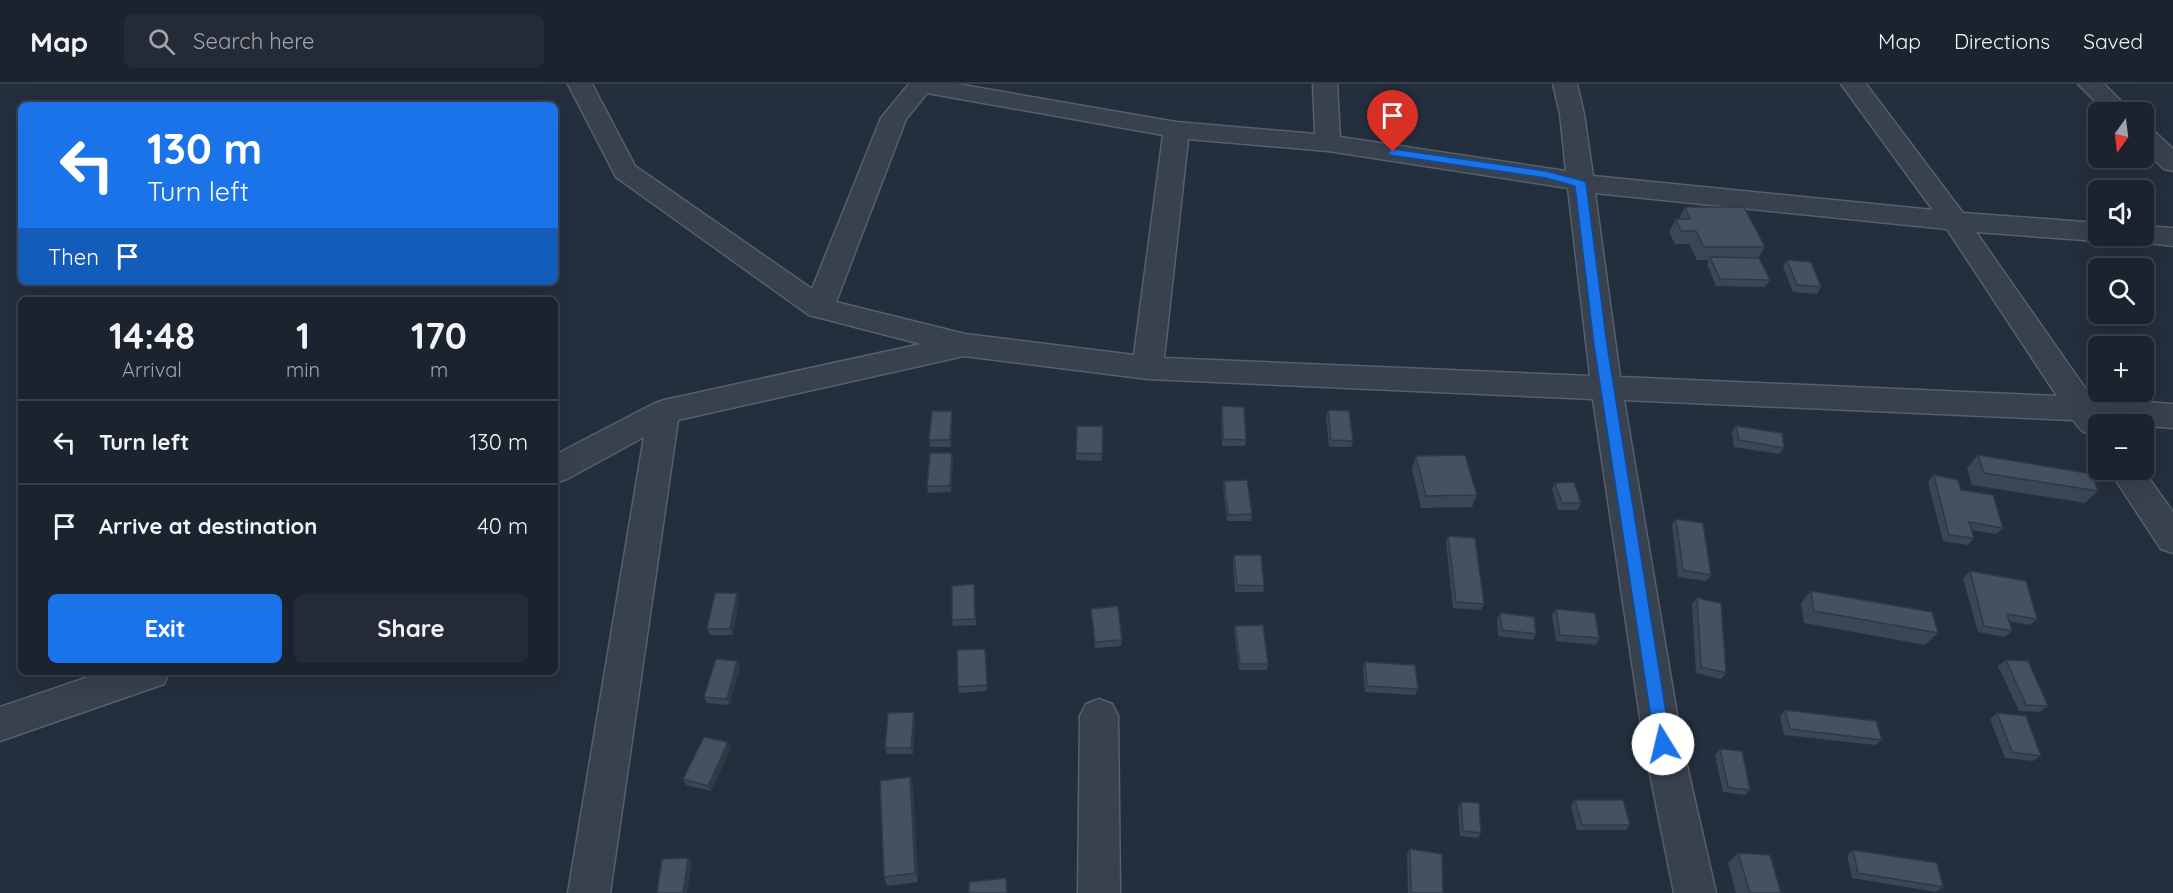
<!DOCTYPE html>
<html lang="en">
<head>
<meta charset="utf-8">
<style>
  body { margin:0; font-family:Quicksand,sans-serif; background:#242b36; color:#f1f3f6; height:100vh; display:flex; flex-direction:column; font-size:22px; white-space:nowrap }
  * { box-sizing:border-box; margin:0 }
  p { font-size:20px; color:#a0a4aa }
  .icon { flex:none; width:33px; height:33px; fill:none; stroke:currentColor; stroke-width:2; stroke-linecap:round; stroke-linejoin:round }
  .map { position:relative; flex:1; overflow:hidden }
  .drawer { position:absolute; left:18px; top:213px; width:540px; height:378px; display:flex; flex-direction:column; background:#1b232e; border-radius:9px; box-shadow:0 6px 24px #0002,0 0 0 2px #39404a }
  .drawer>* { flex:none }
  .banner { position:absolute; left:18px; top:18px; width:540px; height:183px; border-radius:9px; box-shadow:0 6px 24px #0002,0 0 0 2px #39404a; background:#1a73e8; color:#fff; overflow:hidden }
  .needle { width:39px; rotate:194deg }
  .buttons { position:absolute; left:2088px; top:18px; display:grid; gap:12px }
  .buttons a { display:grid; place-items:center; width:66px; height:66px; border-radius:9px; background:#1b232e; box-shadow:0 6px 24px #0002,0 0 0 2px #39404a; font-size:30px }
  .pin { position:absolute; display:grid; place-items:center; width:51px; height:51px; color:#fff; margin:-62px -26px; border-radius:50% 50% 50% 0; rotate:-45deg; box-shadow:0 0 6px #0007 }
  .pin .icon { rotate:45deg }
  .me { position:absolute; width:66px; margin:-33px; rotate:351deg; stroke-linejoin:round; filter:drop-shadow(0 0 4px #0008) }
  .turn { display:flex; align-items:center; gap:21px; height:126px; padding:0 30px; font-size:27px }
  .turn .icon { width:78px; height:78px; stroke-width:2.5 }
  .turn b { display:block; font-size:42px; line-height:51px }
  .then { display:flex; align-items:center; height:57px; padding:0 30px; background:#0003; gap:12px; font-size:22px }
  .eta { display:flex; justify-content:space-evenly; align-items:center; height:102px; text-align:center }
  .eta b { font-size:36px; font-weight:700; line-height:42px }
  .button { display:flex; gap:12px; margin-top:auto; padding:12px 30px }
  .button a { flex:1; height:69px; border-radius:9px; background:#1a73e8; color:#fff; font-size:24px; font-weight:700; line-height:69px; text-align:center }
  .button a+a { background:#242b36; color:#f1f3f6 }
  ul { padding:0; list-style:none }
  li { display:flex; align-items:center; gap:18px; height:84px; padding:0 30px; border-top:2px solid #39404a }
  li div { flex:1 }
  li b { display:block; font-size:22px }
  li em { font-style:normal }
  header { display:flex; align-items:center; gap:36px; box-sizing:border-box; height:84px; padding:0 30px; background:#1b232e; border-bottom:2px solid #39404a }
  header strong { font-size:28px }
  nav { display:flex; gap:33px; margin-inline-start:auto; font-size:21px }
  .search { width:420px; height:54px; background:#242b36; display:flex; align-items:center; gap:15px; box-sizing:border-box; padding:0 21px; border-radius:9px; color:#a0a4aa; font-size:22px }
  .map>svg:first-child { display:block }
</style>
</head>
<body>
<header>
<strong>Map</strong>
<div class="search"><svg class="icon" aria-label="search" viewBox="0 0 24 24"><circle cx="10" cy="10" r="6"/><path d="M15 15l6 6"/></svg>Search here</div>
<nav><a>Map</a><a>Directions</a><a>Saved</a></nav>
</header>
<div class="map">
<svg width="2173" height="809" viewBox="0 0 2173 809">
  <rect width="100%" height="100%" fill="#242f3e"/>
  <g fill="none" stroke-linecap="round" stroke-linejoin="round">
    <defs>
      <g id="street">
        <path d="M568 0H592L635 82 812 205 881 34 909 0H957L1176 38 1315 50 1313 0H1337L1340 53 1566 87 1560 30 1553 0H1577L1584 30 1593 92 1933 126 1841 0H1866L1963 129 2098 139V152H2110L2108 154 2098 157 1976 148 2092 314 2173 320V344L2108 339 2098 340V349C2086 353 2080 346 2073 336L1624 316 1682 660 1716 809H1674L1644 660 1593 315 1148 295 964 272 678 336 610 809H568L644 353 567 395 555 399V371L653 320 664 316 921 260 809 231 616 93ZM927 9 1163 51 1134 271 965 250 836 218 906 35ZM1188 55 1328 67 1568 104 1590 292 1164 274ZM1595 109 1947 145 2057 312 1620 293Z"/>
        <polygon points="2078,0 2104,0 2132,28 2106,28"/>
        <polygon points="2144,43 2153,46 2173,65 2173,87 2164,85 2144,65"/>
        <polygon points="2144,142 2173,144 2173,162 2134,157 2131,152 2144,152"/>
        <polygon points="2109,386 2143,386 2173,428 2173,469 2161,465"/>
        <polygon points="103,588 169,588 164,600 0,657 0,623"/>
        <polygon points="1099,615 1112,620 1118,632 1120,809 1078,809 1080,632 1086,620"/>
      </g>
    </defs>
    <use href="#street" stroke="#565f6c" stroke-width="3"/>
    <use href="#street" fill="#38414e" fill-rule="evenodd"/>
  </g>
  <g fill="#3b4654">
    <polygon points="1685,123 1765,163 1758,174 1770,196 1765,203 1716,202 1707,180 1709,176 1697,176 1689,160 1675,160 1669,148 1676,135 1679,135"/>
    <polygon points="1787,176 1821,203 1817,210 1793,208 1783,183"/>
    <polygon points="1222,322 1246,356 1245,362 1222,362 1221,329"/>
    <polygon points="1328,326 1353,357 1351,363 1329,363 1326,333"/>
    <polygon points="952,334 951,363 930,363 929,356"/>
    <polygon points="1103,342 1102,377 1076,376 1076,369"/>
    <polygon points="1736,342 1784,364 1779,370 1734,363 1732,348"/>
    <polygon points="952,369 953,376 951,408 928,409 927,402"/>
    <polygon points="1978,371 2098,407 2085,419 1972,401 1967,384"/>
    <polygon points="1416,372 1477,411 1472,423 1421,424 1412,385"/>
    <polygon points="1934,391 1961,406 2003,444 1996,450 1972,446 1974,454 1968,461 1943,457 1928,398"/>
    <polygon points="1224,397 1252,430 1251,437 1227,437 1223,403"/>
    <polygon points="1555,399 1581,419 1578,426 1558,426 1552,405"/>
    <polygon points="1676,435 1711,491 1706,497 1678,493 1672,441"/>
    <polygon points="1448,452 1484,520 1481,526 1453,524 1446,458"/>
    <polygon points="1234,471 1264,502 1263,508 1235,508 1233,477"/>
    <polygon points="1970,487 2037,535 2030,541 2009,537 2012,547 2005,553 1978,548 1963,494"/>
    <polygon points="974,500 976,541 953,542 952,536"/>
    <polygon points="1811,507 1938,549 1925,561 1804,539 1801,519"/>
    <polygon points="1697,514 1726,589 1721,595 1696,589 1692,520"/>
    <polygon points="739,515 733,551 710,551 707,545"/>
    <polygon points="1091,525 1122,556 1121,562 1095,564"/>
    <polygon points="1556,525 1599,554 1596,561 1556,557 1552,531"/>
    <polygon points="1500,529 1536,550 1533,556 1498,552 1497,535"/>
    <polygon points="1235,542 1268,580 1267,586 1239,586 1234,548"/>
    <polygon points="986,571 987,607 959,609 958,603"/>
    <polygon points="2006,576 2048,622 2040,628 2019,627 1998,582"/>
    <polygon points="737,577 740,583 729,621 707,619 704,613"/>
    <polygon points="1365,578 1418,605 1415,611 1365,608 1363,584"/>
    <polygon points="1785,626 1882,656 1875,661 1784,651 1780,632"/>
    <polygon points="1997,629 2041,672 2033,677 2005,674 1990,635"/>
    <polygon points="915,634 913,670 887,670 885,664"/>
    <polygon points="728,658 731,664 711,707 686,701 683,695"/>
    <polygon points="1720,665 1750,706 1745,711 1723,708 1715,671"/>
    <polygon points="910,693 913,703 918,798 887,802 884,793"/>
    <polygon points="1575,716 1630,741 1626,746 1577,746 1571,722"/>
    <polygon points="1461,718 1481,749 1478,754 1460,752 1458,723"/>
    <polygon points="1410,765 1443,809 1408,809 1407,770"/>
    <polygon points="1853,766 1943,803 1936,808 1852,794 1847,771"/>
    <polygon points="1738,769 1781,809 1736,809 1728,779"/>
  </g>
  <g fill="#303945">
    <polygon points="952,327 952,334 951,363 950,356"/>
    <polygon points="952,369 953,376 951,408 950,402"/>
    <polygon points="737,509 739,515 733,551 730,545"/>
    <polygon points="737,577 740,583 729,621 727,615"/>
    <polygon points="914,628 915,634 913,670 911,664"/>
    <polygon points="728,658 731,664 711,707 708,702"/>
    <polygon points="910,693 913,703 918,798 915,789"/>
    <polygon points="688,774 692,779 687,809 683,809"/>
  </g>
  <g fill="#455162" stroke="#303945" stroke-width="1.5">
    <polygon points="1685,123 1744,123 1765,163 1704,163 1696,147 1681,147 1676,135 1690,135"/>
    <polygon points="1710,173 1759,174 1770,196 1720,195"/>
    <polygon points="1787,176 1811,178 1821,203 1797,201"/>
    <polygon points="1222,322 1244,323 1246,356 1223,355"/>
    <polygon points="1328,326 1349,327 1353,357 1331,356"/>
    <polygon points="932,327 952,327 950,356 929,356"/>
    <polygon points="1077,342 1103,342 1102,370 1076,369"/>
    <polygon points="1736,342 1782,349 1784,364 1739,356"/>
    <polygon points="930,369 952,369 950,402 927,402"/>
    <polygon points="1465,371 1477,411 1426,412 1416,372"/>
    <polygon points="1978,371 2092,390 2098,407 1984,389"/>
    <polygon points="1934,391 1958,396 1961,406 1993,411 2003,444 1969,438 1974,454 1949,451"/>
    <polygon points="1247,396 1252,430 1228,431 1224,397"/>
    <polygon points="1574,398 1581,419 1562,419 1555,399"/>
    <polygon points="1676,435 1703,439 1711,491 1683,486"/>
    <polygon points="1448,452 1475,454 1484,520 1456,518"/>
    <polygon points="1234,471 1261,471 1264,502 1237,501"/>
    <polygon points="1970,487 2026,497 2037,535 2007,530 2012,547 1984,542"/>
    <polygon points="974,500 975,535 952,536 952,502"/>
    <polygon points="1811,507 1932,528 1938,549 1814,527"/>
    <polygon points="715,509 737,509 730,545 707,545"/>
    <polygon points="1697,514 1721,519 1726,589 1701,583"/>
    <polygon points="1118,522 1122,556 1095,558 1091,525"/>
    <polygon points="1556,525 1595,529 1599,554 1560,551"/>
    <polygon points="1500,529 1534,533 1536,550 1502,546"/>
    <polygon points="1263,541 1268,580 1240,580 1235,542"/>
    <polygon points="985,565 987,601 958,603 957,566"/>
    <polygon points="716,575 737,577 727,615 704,613"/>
    <polygon points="2006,576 2028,577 2048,622 2026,621"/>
    <polygon points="1365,578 1415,581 1418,605 1367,602"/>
    <polygon points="1785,626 1876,637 1882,656 1790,645"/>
    <polygon points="914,628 911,664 885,664 888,629"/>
    <polygon points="1997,629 2026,632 2041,672 2012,668"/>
    <polygon points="704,653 728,658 708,702 683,695"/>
    <polygon points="1720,665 1742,667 1750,706 1728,703"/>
    <polygon points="910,693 915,789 884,793 880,697"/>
    <polygon points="1575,716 1623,716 1630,741 1582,741"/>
    <polygon points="1461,718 1479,719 1481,749 1463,747"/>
    <polygon points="1410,765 1442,770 1443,809 1411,809"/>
    <polygon points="1853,766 1937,779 1943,803 1858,789"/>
    <polygon points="1738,769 1770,771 1781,809 1750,809"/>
    <polygon points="688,774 683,809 657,809 662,775"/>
    <polygon points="1006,794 1007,809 969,809 969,798"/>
  </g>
  <polygon fill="#1a73e8" stroke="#114b97" stroke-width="1.5" points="1393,65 1546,87 1584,97 1586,99 1607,261 1671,660 1668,665 1663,668 1657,665 1655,660 1594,261 1575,102 1546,94 1389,71 1388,68"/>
</svg>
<div class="buttons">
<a><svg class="needle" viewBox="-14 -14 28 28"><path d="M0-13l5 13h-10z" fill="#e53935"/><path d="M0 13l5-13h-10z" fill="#a0a4aa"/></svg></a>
<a><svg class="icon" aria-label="sound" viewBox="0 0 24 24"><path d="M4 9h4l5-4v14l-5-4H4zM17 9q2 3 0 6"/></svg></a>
<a><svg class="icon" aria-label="search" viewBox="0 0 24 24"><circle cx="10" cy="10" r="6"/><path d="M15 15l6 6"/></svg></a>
<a>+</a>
<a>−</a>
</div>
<div class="pin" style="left:1393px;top:68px;background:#d93025"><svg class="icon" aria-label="arrive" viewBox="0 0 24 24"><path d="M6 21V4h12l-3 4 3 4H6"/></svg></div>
<svg class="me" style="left:1663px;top:660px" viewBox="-20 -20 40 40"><circle r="19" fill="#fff"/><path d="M0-13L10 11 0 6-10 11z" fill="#1a73e8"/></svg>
<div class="banner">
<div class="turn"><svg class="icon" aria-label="left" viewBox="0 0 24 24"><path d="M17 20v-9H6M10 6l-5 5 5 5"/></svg><div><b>130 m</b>Turn left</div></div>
<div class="then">Then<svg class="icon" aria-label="arrive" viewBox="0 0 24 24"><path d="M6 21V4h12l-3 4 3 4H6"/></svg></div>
</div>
<section class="drawer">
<div class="eta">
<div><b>14:48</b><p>Arrival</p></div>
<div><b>1</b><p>min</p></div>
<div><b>170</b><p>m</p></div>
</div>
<ul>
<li><svg class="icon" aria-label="left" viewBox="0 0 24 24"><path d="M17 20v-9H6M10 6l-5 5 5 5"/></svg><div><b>Turn left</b></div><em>130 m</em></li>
<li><svg class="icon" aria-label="arrive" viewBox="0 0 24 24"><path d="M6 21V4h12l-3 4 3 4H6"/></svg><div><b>Arrive at destination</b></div><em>40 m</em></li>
</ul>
<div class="button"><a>Exit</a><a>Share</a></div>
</section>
</div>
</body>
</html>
